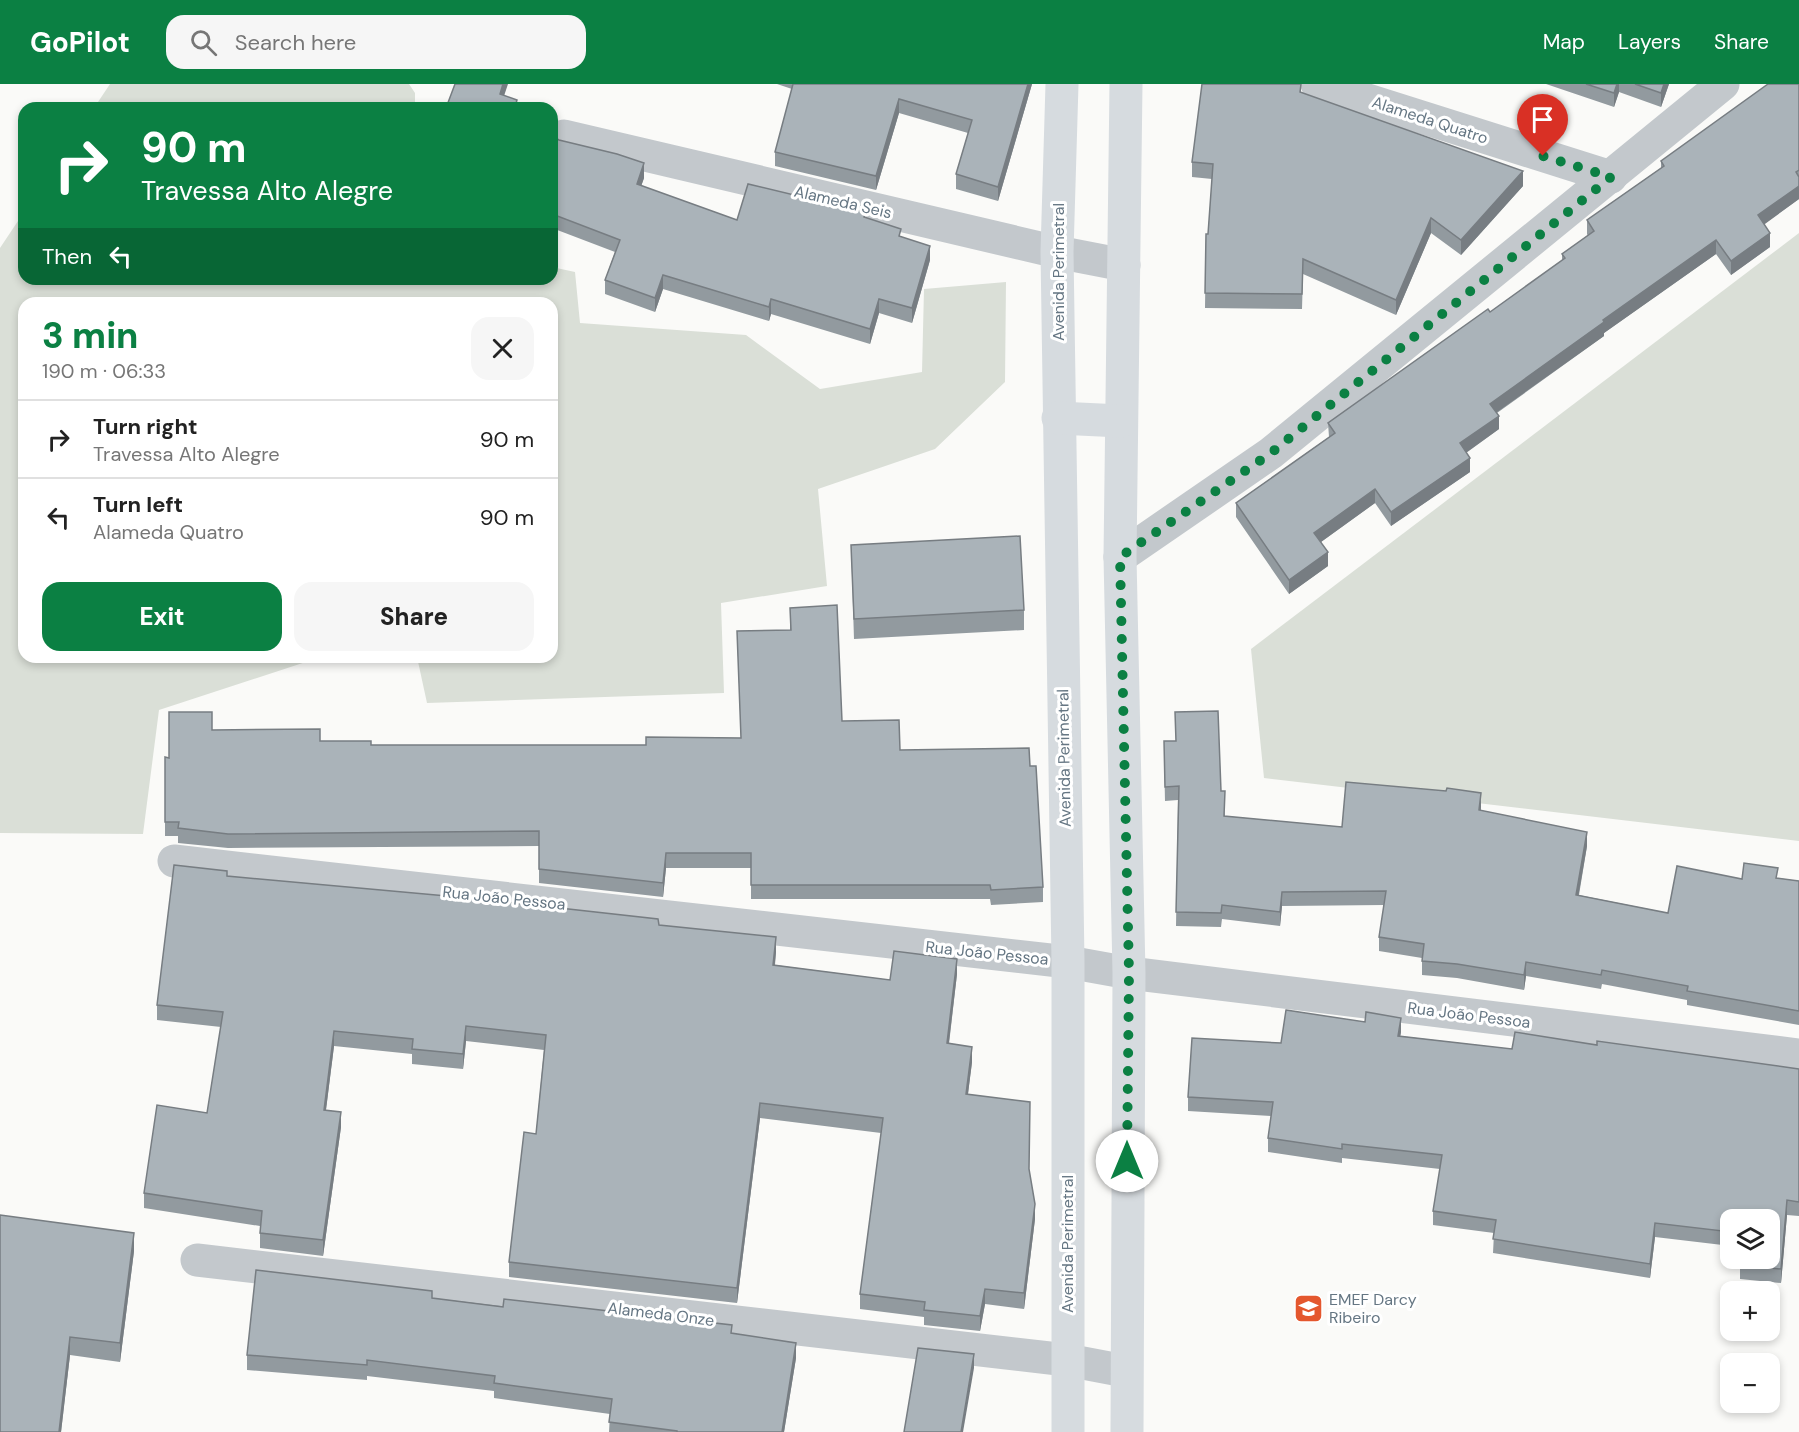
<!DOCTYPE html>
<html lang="en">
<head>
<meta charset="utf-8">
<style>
  body { margin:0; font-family:"DM Sans",sans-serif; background:#f6f6f6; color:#222; height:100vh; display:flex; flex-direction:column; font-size:22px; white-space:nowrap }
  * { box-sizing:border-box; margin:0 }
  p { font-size:20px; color:#767676 }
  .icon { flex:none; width:33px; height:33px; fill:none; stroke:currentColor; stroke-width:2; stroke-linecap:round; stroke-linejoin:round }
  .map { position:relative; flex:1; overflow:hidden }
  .panel { position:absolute; left:18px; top:213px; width:540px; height:366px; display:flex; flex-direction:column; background:#fff; border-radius:18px; box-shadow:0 3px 9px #0003 }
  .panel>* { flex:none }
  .top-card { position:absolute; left:18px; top:18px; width:540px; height:183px; border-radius:18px; box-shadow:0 3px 9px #0003; background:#0b8043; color:#fff; overflow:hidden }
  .fabs { position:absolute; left:1720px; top:1125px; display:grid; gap:12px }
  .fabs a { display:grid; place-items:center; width:60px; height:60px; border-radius:12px; background:#fff; box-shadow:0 3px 9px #0003; font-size:30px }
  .pin { position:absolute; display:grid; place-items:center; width:51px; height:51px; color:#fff; margin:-62px -26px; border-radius:50% 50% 50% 0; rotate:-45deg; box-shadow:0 0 6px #0007 }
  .pin .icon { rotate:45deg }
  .me { position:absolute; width:66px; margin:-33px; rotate:0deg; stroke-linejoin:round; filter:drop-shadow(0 0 4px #0008) }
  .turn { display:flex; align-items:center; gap:21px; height:126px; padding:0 24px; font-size:27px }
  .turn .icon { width:78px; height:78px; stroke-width:2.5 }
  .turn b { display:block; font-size:42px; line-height:51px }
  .then { display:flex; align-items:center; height:57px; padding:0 24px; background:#0003; gap:12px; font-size:22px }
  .round { display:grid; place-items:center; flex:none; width:63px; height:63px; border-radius:18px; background:#f6f6f6 }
  .head { display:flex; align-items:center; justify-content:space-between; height:102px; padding:0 24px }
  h1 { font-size:36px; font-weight:800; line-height:45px; color:#0b8043 }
  .primary-button { display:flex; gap:12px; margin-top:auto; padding:12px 24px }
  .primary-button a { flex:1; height:69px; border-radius:18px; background:#0b8043; color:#fff; font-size:24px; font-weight:800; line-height:69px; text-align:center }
  .primary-button a+a { background:#f6f6f6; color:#222 }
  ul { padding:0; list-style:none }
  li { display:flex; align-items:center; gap:18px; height:78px; padding:0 24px; border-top:2px solid #e0e0e0 }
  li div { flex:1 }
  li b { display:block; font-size:22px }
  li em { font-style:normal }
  header { display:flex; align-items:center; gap:36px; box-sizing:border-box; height:84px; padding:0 30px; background:#0b8043; color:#fff }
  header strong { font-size:28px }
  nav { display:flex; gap:33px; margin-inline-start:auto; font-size:21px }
  .search { width:420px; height:54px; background:#f6f6f6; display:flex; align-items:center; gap:15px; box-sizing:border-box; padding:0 21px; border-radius:18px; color:#767676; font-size:22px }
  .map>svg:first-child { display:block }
</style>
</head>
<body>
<header>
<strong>GoPilot</strong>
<div class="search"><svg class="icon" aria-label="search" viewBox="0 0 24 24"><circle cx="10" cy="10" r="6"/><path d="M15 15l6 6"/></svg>Search here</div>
<nav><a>Map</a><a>Layers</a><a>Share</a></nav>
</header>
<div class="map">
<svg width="1799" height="1348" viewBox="0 0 1799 1348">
  <rect width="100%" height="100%" fill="#fafaf8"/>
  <g fill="#dadfd7">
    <polygon points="110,0 409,0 415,9 415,24 94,24"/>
    <polygon points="24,128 24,195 552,195 552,183 575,188 580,239 746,251 820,305 922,288 924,205 1006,198 1005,298 935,365 818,405 827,502 721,519 724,609 427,619 417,573 552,573 552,219 24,219 24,573 321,573 159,626 143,750 0,749 0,164"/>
    <polygon points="1799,149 1799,757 1264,694 1251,565"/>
  </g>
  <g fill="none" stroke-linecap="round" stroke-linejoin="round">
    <g stroke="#c3c8cc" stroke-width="33">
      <polyline points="1317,0 1611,93"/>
      <polyline points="564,52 1057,168 1124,181"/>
      <polyline points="1120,473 1271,369 1723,0"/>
      <polyline points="174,777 1068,878 1129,889 1799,971"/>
      <polyline points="197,1176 1067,1276 1125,1287"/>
    </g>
    <g stroke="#d6dbdf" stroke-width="33">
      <polyline points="1062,0 1057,168 1068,878 1068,1348"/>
      <polyline points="1126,0 1120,473 1129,889 1127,1348"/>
      <polyline points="1058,334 1121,337"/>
    </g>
  </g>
  <g fill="#929a9f">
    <polygon points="777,0 1032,0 998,117 956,105 956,90 968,49 899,29 876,106 775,82 775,68 792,5"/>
    <polygon points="1301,0 1301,8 1523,102 1461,171 1431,149 1396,231 1303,190 1302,225 1205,224 1206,150 1208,150 1212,95 1192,93 1192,78"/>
    <polygon points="1546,0 1669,0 1661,23 1619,8 1614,23"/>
    <polygon points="1799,0 1799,115 1764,140 1770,163 1731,191 1716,170 1604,249 1604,252 1497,329 1499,345 1466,369 1470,388 1391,442 1375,419 1321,458 1328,482 1289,510 1236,433 1236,419 1329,353 1328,339 1490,228 1562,177 1562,170 1588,152 1587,150 1587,136 1661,84 1661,77"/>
    <polygon points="552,52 559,56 644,94 641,102 737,136 865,134 901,153 930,176 912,239 879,229 870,260 771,230 769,237 663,205 655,228 605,210 605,196 615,168 552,144"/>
    <polygon points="851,461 1024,526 1024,546 854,555"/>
    <polygon points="790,524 842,637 900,666 1030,682 1043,803 1043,818 991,821 990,815 751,815 751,784 666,784 663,813 539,799 539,762 228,764 178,759 178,752 165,752 165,673 169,674 212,646 320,657 371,661 646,661 741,654 737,547 790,546"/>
    <polygon points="1175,628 1221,707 1225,732 1342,743 1481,723 1481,726 1587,762 1579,811 1668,829 1742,795 1778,794 1799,797 1799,941 1687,921 1687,916 1602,900 1601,905 1526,892 1524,906 1457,894 1422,891 1422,874 1379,867 1379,853 1384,821 1282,822 1280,842 1222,835 1221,843 1176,842 1178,716 1165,717 1164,671 1176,657"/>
    <polygon points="227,792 659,841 776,868 775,881 890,896 957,890 949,960 972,978 968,1010 1029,1086 1035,1135 1024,1225 985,1220 980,1247 924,1241 924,1233 860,1225 860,1210 881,1049 760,1034 737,1219 509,1193 509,1178 536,1050 544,966 466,957 463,985 412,980 412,970 334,962 326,1026 341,1043 323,1172 260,1164 260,1142 144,1124 144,1109 207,1029 221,943 157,936 157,921"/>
    <polygon points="1401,948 1400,952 1512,965 1597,961 1799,985 1799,1132 1787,1131 1781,1199 1740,1195 1740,1181 1770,1174 1731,1136 1731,1162 1655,1153 1650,1194 1493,1169 1494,1149 1433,1141 1433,1127 1440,1085 1342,1074 1342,1079 1268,1068 1268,1054 1271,1032 1188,1027 1188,1013 1281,959"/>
    <polygon points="0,1131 134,1167 120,1278 70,1271 61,1348 0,1348"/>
    <polygon points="432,1214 732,1249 796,1274 784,1348 609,1348 610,1330 494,1314 494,1307 367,1292 367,1296 247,1286 247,1271"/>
  </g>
  <g fill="#777d82">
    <polygon points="503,0 508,0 500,24 500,10"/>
    <polygon points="1028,0 1032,0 998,117 998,103"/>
    <polygon points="1617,0 1619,0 1619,8 1614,23 1614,9"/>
    <polygon points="1664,0 1669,0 1661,23 1661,9"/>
    <polygon points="899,15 899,29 876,106 876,92"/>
    <polygon points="644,79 644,94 637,114 637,100"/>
    <polygon points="1523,87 1523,102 1461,171 1461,156"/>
    <polygon points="1799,102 1799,115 1758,145 1758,131"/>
    <polygon points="1431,134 1431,149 1396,231 1396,216"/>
    <polygon points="1770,149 1770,163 1731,191 1731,177"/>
    <polygon points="1716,156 1716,170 1604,249 1604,252 1490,333 1490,320 1603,236"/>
    <polygon points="930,162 930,176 912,239 912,224"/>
    <polygon points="663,191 663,205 655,228 655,214"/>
    <polygon points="771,215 771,230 769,237 769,223"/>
    <polygon points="879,215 879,229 870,260 870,245"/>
    <polygon points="1499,332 1499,345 1460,373 1460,359"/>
    <polygon points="1470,374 1470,388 1391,442 1391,428"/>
    <polygon points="1375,405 1375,419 1314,463 1314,449"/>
    <polygon points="1328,468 1328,482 1289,510 1289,496"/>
    <polygon points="1481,709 1481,723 1479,740 1479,726"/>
    <polygon points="1587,748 1587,762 1576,825 1576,811"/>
    <polygon points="666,769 666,784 663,813 663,799"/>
    <polygon points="1282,808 1282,822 1280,842 1280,828"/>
    <polygon points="776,853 776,868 773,896 773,881"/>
    <polygon points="957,875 957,890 947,974 947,959"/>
    <polygon points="1526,878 1526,892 1524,906 1524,891"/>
    <polygon points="1401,934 1401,948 1398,966 1398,952"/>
    <polygon points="466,942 466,957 463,985 463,970"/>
    <polygon points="334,947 334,962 324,1041 324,1026"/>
    <polygon points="972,963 972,978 966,1025 966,1010"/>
    <polygon points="760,1019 760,1034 737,1219 737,1204"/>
    <polygon points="341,1028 341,1043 323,1172 323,1156"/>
    <polygon points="1787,1116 1787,1131 1781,1199 1781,1185"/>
    <polygon points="1035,1120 1035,1135 1024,1225 1024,1209"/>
    <polygon points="1655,1139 1655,1153 1650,1194 1650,1180"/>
    <polygon points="134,1149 134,1167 120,1278 120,1259"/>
    <polygon points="985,1205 985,1220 980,1247 980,1232"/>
    <polygon points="70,1253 70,1271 61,1348 59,1348"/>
    <polygon points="796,1259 796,1274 784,1348 782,1348"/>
    <polygon points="974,1270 974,1284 963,1348 961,1348"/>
  </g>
  <g fill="#aab3b9" stroke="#777d82" stroke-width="1.5">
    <polygon points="455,0 503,0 500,10 517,16 515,23 517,24 446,24"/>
    <polygon points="793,0 1028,0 998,103 956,90 972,36 899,15 876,92 775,68"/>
    <polygon points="1202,0 1301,0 1300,8 1523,87 1461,156 1431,134 1396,216 1303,175 1302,210 1205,209 1206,150 1208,150 1213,80 1192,78"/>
    <polygon points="1586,0 1617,0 1614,9"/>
    <polygon points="1635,0 1664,0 1661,9"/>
    <polygon points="1768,0 1799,0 1799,86 1796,88 1799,93 1799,102 1758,131 1770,149 1731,177 1716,156 1603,236 1604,238 1490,320 1499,332 1460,359 1470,374 1391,428 1375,405 1314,449 1328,468 1289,496 1236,419 1335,349 1328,339 1488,225 1490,228 1565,174 1562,170 1594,147 1587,136 1664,82 1661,77"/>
    <polygon points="552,52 559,56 617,70 644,79 637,100 737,136 748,100 865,128 864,133 901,145 899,152 930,162 912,224 879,215 870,245 771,215 769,223 663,191 655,214 605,196 620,156 552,130"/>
    <polygon points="1020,452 1024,526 854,535 851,461"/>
    <polygon points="837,521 842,637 899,636 900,666 1029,664 1030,682 1036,682 1043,803 991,806 990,801 751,801 751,769 666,769 663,799 539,785 539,747 228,750 178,744 179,738 165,738 165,673 169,674 169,628 212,628 212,646 320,645 320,657 371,657 371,661 646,661 646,653 741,654 737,547 791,546 790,524"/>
    <polygon points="1218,627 1221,707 1225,707 1224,732 1342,743 1346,698 1446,707 1447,704 1481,709 1479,726 1587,748 1576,811 1668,829 1677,782 1742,795 1744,779 1778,784 1776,794 1799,797 1799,927 1687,907 1688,902 1602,886 1601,891 1526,878 1524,891 1457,880 1422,877 1424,860 1379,853 1386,807 1282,808 1280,828 1222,821 1221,829 1176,828 1179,702 1165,703 1164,657 1176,657 1175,628"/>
    <polygon points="174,781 227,787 227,792 480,815 658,835 659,841 776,853 773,881 890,896 894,867 957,875 947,959 972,963 966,1010 1030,1018 1029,1085 1035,1120 1024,1209 985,1205 980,1232 924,1226 925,1218 860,1210 883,1034 760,1019 737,1204 509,1178 524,1048 536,1050 546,951 466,942 463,970 412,965 413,955 334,947 324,1026 341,1028 323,1156 260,1149 262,1127 144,1109 157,1021 207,1029 223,928 157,921"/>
    <polygon points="1286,926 1365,938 1366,928 1401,934 1398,952 1512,965 1515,948 1597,961 1597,957 1799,985 1799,1118 1787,1116 1781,1185 1740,1181 1740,1174 1770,1174 1770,1136 1731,1136 1731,1148 1655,1139 1650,1180 1493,1155 1496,1136 1433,1127 1442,1071 1342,1060 1342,1065 1268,1054 1273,1018 1188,1013 1192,954 1281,959"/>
    <polygon points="0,1131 134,1149 120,1259 70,1253 59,1348 0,1348"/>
    <polygon points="256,1186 432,1207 432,1214 503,1223 504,1215 732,1241 731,1249 796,1259 782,1348 677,1348 677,1347 609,1338 612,1315 494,1299 495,1292 367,1276 367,1281 247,1271"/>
    <polygon points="918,1264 974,1270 961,1348 904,1348"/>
  </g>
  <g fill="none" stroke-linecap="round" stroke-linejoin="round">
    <polyline stroke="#0b8043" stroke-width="10" stroke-dasharray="0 18" points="1127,1077 1129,889 1120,473 1271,369 1611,93 1543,72"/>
  </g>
  <defs>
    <symbol id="school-square" viewBox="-11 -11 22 22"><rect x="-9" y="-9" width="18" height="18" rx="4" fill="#e4572e" stroke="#fff"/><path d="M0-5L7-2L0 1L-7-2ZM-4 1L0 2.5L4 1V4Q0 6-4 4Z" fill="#fff"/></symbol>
  </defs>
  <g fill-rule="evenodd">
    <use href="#school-square" x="1292" y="1208" width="33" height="33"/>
  </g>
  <g text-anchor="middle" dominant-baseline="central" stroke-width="6" stroke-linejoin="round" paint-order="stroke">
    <g font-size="16" fill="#657683" stroke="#fff">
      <text transform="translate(1430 36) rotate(18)">Alameda Quatro</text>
      <text transform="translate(843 118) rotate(13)">Alameda Seis</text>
      <text transform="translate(1058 188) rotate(-90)">Avenida Perimetral</text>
      <text transform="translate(1064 674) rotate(-91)">Avenida Perimetral</text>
      <text transform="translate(504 814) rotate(6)">Rua João Pessoa</text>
      <text transform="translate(987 869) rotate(6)">Rua João Pessoa</text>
      <text transform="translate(1469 931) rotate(7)">Rua João Pessoa</text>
      <text transform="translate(1067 1160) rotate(-90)">Avenida Perimetral</text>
      <text transform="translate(661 1230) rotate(7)">Alameda Onze</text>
    </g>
    <g font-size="16" fill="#657683" stroke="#fff" text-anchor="start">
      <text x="1329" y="1215">EMEF Darcy<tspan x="1329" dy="18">Ribeiro</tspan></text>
    </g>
  </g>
</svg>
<div class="fabs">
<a><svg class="icon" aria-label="layers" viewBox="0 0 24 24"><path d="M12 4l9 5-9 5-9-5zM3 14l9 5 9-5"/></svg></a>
<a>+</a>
<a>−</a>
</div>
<div class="pin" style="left:1543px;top:72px;background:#d93025"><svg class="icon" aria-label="arrive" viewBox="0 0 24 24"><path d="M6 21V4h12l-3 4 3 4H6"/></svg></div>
<svg class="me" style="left:1127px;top:1077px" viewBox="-20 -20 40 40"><circle r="19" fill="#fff"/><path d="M0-13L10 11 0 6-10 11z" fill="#0b8043"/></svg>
<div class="top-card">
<div class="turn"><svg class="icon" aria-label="right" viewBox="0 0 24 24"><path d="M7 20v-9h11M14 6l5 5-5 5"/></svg><div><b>90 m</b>Travessa Alto Alegre</div></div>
<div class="then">Then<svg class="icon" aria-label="left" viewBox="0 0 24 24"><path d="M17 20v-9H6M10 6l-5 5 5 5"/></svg></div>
</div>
<section class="panel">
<div class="head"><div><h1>3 min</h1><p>190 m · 06:33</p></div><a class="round"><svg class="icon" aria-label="close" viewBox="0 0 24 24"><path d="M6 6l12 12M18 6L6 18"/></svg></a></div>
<ul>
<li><svg class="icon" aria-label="right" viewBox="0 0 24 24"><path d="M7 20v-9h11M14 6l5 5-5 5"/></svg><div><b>Turn right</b><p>Travessa Alto Alegre</p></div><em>90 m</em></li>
<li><svg class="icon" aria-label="left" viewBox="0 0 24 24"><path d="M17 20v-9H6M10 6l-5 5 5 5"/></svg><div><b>Turn left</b><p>Alameda Quatro</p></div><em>90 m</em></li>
</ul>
<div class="primary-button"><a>Exit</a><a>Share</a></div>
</section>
</div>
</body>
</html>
